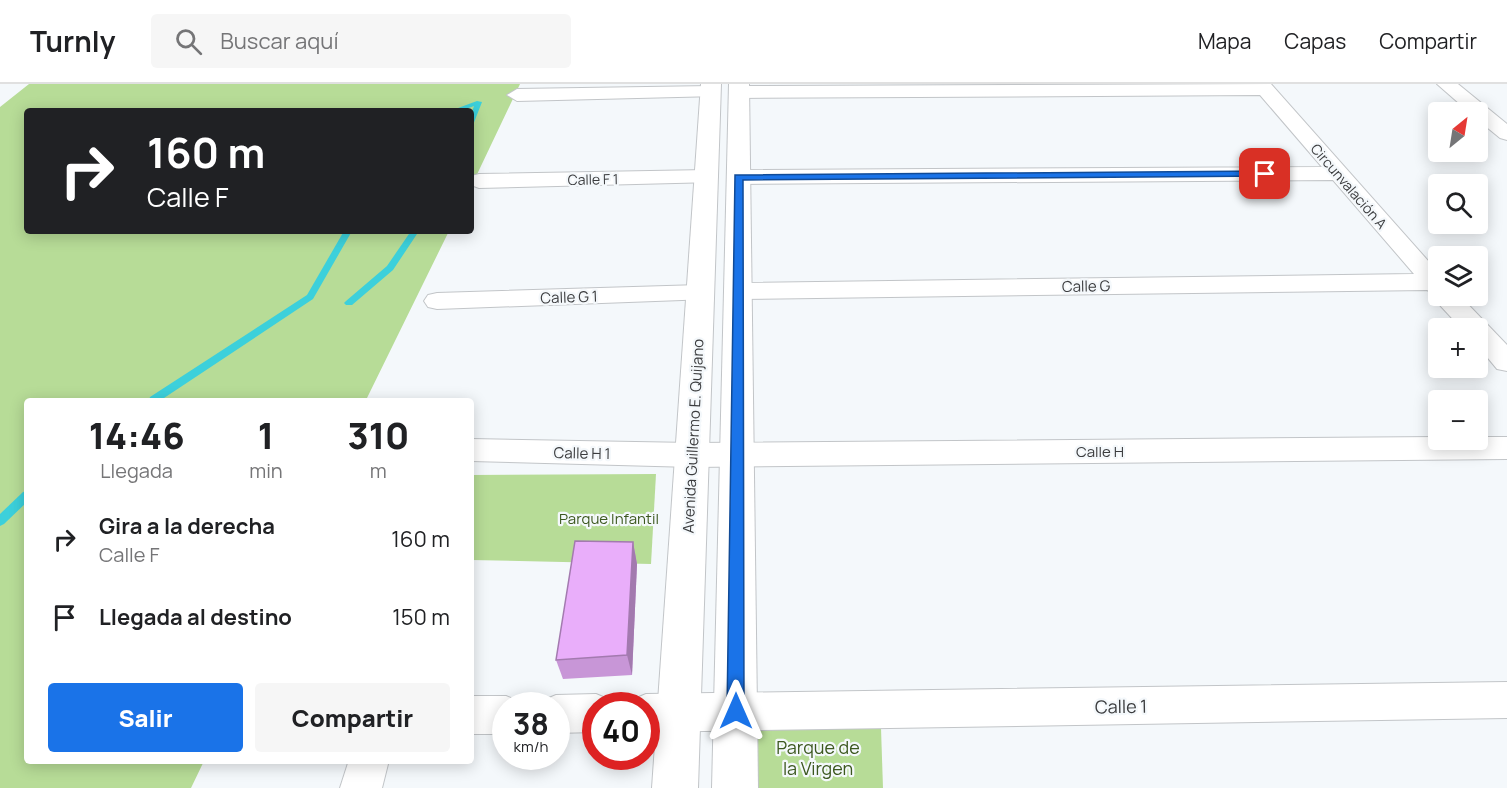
<!DOCTYPE html>
<html lang="es">
<head>
<meta charset="utf-8">
<style>
  body { margin:0; font-family:Manrope,sans-serif; background:#f6f6f6; color:#202124; height:100vh; display:flex; flex-direction:column; font-size:22px; white-space:nowrap }
  * { box-sizing:border-box; margin:0 }
  p { font-size:20px; color:#757577 }
  .icon { flex:none; width:33px; height:33px; fill:none; stroke:currentColor; stroke-width:2; stroke-linecap:round; stroke-linejoin:round }
  .map { position:relative; flex:1; overflow:hidden }
  .side { position:absolute; left:24px; top:314px; width:450px; height:366px; display:flex; flex-direction:column; background:#fff; border-radius:6px; box-shadow:0 3px 15px #0003 }
  .side>* { flex:none }
  .top-card { position:absolute; left:24px; top:24px; width:450px; height:126px; border-radius:6px; box-shadow:0 3px 15px #0003; background:#202124; color:#fff; overflow:hidden }
  .needle { width:39px; rotate:30deg }
  .controls { position:absolute; left:1428px; top:18px; display:grid; gap:12px }
  .controls a { display:grid; place-items:center; width:60px; height:60px; border-radius:6px; background:#fff; box-shadow:0 3px 15px #0003; font-size:30px }
  .speed { position:absolute; left:492px; top:608px; display:flex; gap:12px; font-size:30px; font-weight:700; text-align:center }
  .speed>* { display:grid; place-content:center; width:78px; height:78px; border-radius:50%; background:#fff; box-shadow:0 3px 15px #0003; line-height:1 }
  .speed small { font-size:15px; font-weight:400 }
  .speed .limit { border:9px solid #d22; background:#fff; color:#111 }
  .pin { position:absolute; display:grid; place-items:center; width:51px; height:51px; color:#fff; margin:-26px; border-radius:12px; box-shadow:0 3px 9px #0006 }
  .me { position:absolute; width:66px; margin:-33px; rotate:0deg; stroke-linejoin:round; filter:drop-shadow(0 0 4px #0008) }
  .turn { display:flex; align-items:center; gap:21px; height:126px; padding:0 24px; font-size:27px }
  .turn .icon { width:78px; height:78px; stroke-width:2.5 }
  .turn b { display:block; font-size:42px; line-height:51px }
  .eta { display:flex; justify-content:space-evenly; align-items:center; height:102px; text-align:center }
  .eta b { font-size:36px; font-weight:800; line-height:42px }
  .cta { display:flex; gap:12px; margin-top:auto; padding:12px 24px }
  .cta a { flex:1; height:69px; border-radius:6px; background:#1a73e8; color:#fff; font-size:24px; font-weight:800; line-height:69px; text-align:center }
  .cta a+a { background:#f6f6f6; color:#202124 }
  ul { padding:0; list-style:none }
  li { display:flex; align-items:center; gap:18px; height:78px; padding:0 24px }
  li div { flex:1 }
  li b { display:block; font-size:22px }
  li em { font-style:normal }
  header { display:flex; align-items:center; gap:36px; box-sizing:border-box; height:84px; padding:0 30px; background:#fff; border-bottom:2px solid #e0e0e0 }
  header strong { font-size:28px }
  nav { display:flex; gap:33px; margin-inline-start:auto; font-size:21px }
  .search { width:420px; height:54px; background:#f6f6f6; display:flex; align-items:center; gap:15px; box-sizing:border-box; padding:0 21px; border-radius:6px; color:#757577; font-size:22px }
  .map>svg:first-child { display:block }
</style>
</head>
<body>
<header>
<strong>Turnly</strong>
<div class="search"><svg class="icon" aria-label="search" viewBox="0 0 24 24"><circle cx="10" cy="10" r="6"/><path d="M15 15l6 6"/></svg>Buscar aquí</div>
<nav><a>Mapa</a><a>Capas</a><a>Compartir</a></nav>
</header>
<div class="map">
<svg width="1507" height="704" viewBox="0 0 1507 704">
  <rect width="100%" height="100%" fill="#f4f8fb"/>
  <g fill="#b7dc97">
    <polygon points="29,0 520,0 471,103 471,27 27,27 27,147 449,147 366,316 27,316 27,676 204,677 191,704 0,704 0,23"/>
    <polygon points="656,390 651,480 471,476 471,391"/>
    <polygon points="756,644 881,644 883,704 754,704"/>
  </g>
  <g fill="none" stroke-linecap="round" stroke-linejoin="round">
    <g fill="#3cd0db" fill-rule="evenodd">
      <polygon points="477,17 482,18 473,41 471,42 471,31 474,22 460,27 450,27"/>
      <polygon points="344,147 352,147 313,215 161,316 149,316 150,313 307,211"/>
      <polygon points="411,147 419,147 393,186 352,221 346,221 344,219 346,217 387,182"/>
      <polygon points="27,407 27,418 4,440 0,442 0,430 23,408"/>
    </g>
    <defs>
      <g id="minor">
        <polygon points="1271,0 1438,188 1438,212 1460,212 1507,261 1507,287 1497,285 1478,262 1478,244 1461,244 1437,218 1435,210 1427,206 737,215 728,213 724,207 728,201 737,199 1414,190 1333,96 738,100 730,98 727,93 730,88 738,86 1322,83 1260,11 739,14 730,8 739,2"/>
        <polygon points="1437,0 1458,0 1507,40 1507,56 1500,54 1478,36 1478,28 1469,28"/>
        <polygon points="711,2 720,8 718,12 517,17 507,11 517,5"/>
        <polygon points="707,86 715,88 718,93 715,98 479,104 471,101 471,92 479,90"/>
        <polygon points="700,201 709,203 713,209 709,215 437,225 428,223 424,217 428,211 437,209"/>
        <polygon points="1438,353 1438,356 1478,356 1478,353 1507,353 1507,375 692,383 471,377 471,355 692,359"/>
        <polygon points="1507,598 1507,634 646,648 646,621 630,621 632,616 646,610"/>
        <polygon points="596,610 610,616 612,621 596,621 596,648 556,649 556,621 540,621 542,617 556,611"/>
        <polygon points="471,612 506,612 520,618 521,621 506,621 506,650 471,650"/>
        <polygon points="349,676 389,676 382,704 340,704"/>
      </g>
      <g id="tertiary">
        <polygon points="701,0 721,0 698,704 652,704"/>
        <polygon points="729,0 749,0 758,704 712,704"/>
      </g>
    </defs>
    <use href="#minor" stroke="#c2c5c8" stroke-width="2"/>
    <use href="#tertiary" stroke="#c2c5c8" stroke-width="2"/>
    <use href="#minor" fill="#fff" fill-rule="evenodd"/>
    <use href="#tertiary" fill="#fff" fill-rule="evenodd"/>
  </g>
  <polygon fill="#c896d7" points="633,458 637,480 632,591 563,595 556,576"/>
  <polygon fill="#a37aaf" points="633,458 637,480 632,591 627,571"/>
  <polygon fill="#e9aefa" stroke="#a37aaf" stroke-width="1.5" points="575,457 633,458 627,571 556,576"/>
  <polygon fill="#1a73e8" stroke="#114b97" stroke-width="1.5" points="1265,87 1270,90 1269,92 743,96 744,627 742,633 736,636 729,633 727,627 735,91"/>
  <g text-anchor="middle" dominant-baseline="central" stroke-width="4.5" stroke-linejoin="round" paint-order="stroke">
    <g font-size="14" fill="#3b3c3e" stroke="#f4f8fb">
      <text transform="translate(593 95) rotate(-1)">Calle F 1</text>
      <text transform="translate(1349 102) rotate(49)">Circunvalación A</text>
    </g>
    <g font-size="15" fill="#3b3c3e" stroke="#f4f8fb">
      <text transform="translate(1086 202) rotate(-1)">Calle G</text>
      <text transform="translate(569 213) rotate(-2)">Calle G 1</text>
      <text transform="translate(693 352) rotate(-87)">Avenida Guillermo E. Quijano</text>
      <text x="1100" y="367">Calle H</text>
      <text transform="translate(582 369) rotate(1)">Calle H 1</text>
    </g>
    <g font-size="15" fill="#3c581f" stroke="#f4f8fb">
      <text x="609" y="434">Parque Infantil</text>
    </g>
    <g font-size="18" fill="#3b3c3e" stroke="#f4f8fb">
      <text transform="translate(1121 622) rotate(-1)">Calle 1</text>
    </g>
    <g font-size="18" fill="#3c581f" stroke="#f4f8fb">
      <text x="818" y="663">Parque de<tspan x="818" dy="21">la Virgen</tspan></text>
    </g>
  </g>
</svg>
<div class="controls">
<a><svg class="needle" viewBox="-14 -14 28 28"><path d="M0-13l5 13h-10z" fill="#e53935"/><path d="M0 13l5-13h-10z" fill="#757577"/></svg></a>
<a><svg class="icon" aria-label="search" viewBox="0 0 24 24"><circle cx="10" cy="10" r="6"/><path d="M15 15l6 6"/></svg></a>
<a><svg class="icon" aria-label="layers" viewBox="0 0 24 24"><path d="M12 4l9 5-9 5-9-5zM3 14l9 5 9-5"/></svg></a>
<a>+</a>
<a>−</a>
</div>
<div class="speed"><div>38<small>km/h</small></div><div class="limit">40</div></div>
<div class="pin" style="left:1265px;top:90px;background:#d93025"><svg class="icon" aria-label="arrive" viewBox="0 0 24 24"><path d="M6 21V4h12l-3 4 3 4H6"/></svg></div>
<svg class="me" style="left:736px;top:627px" viewBox="-20 -20 40 40"><path d="M0-17L14 15 0 8-14 15z" fill="#1a73e8" stroke="#fff" stroke-width="4"/></svg>
<div class="top-card">
<div class="turn"><svg class="icon" aria-label="right" viewBox="0 0 24 24"><path d="M7 20v-9h11M14 6l5 5-5 5"/></svg><div><b>160 m</b>Calle F</div></div>
</div>
<section class="side">
<div class="eta">
<div><b>14:46</b><p>Llegada</p></div>
<div><b>1</b><p>min</p></div>
<div><b>310</b><p>m</p></div>
</div>
<ul>
<li><svg class="icon" aria-label="right" viewBox="0 0 24 24"><path d="M7 20v-9h11M14 6l5 5-5 5"/></svg><div><b>Gira a la derecha</b><p>Calle F</p></div><em>160 m</em></li>
<li><svg class="icon" aria-label="arrive" viewBox="0 0 24 24"><path d="M6 21V4h12l-3 4 3 4H6"/></svg><div><b>Llegada al destino</b></div><em>150 m</em></li>
</ul>
<div class="cta"><a>Salir</a><a>Compartir</a></div>
</section>
</div>
</body>
</html>
